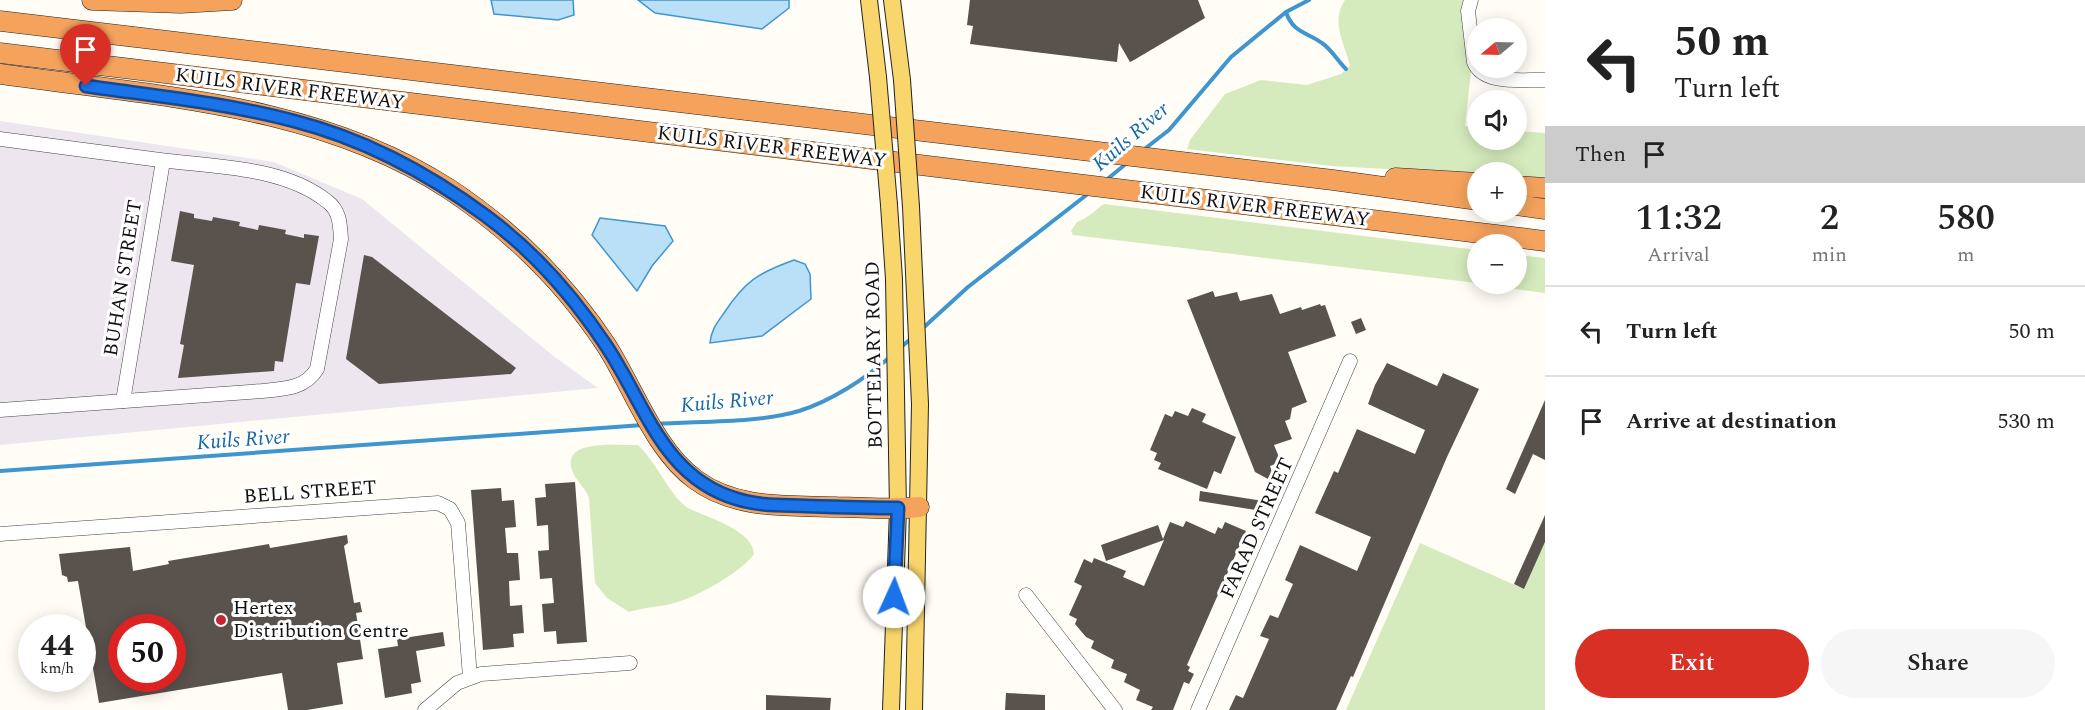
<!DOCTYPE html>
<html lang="en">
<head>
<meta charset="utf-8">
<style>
  body { margin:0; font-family:Spectral,serif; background:#f6f6f6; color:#222; height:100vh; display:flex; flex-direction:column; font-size:22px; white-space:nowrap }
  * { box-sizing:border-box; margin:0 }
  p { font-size:20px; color:#767676 }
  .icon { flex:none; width:33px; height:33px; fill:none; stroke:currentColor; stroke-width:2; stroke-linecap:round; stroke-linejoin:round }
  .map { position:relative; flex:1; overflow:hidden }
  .sheet { display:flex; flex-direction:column; background:#fff; width:540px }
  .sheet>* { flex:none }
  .hud { background:#fff; color:#222; overflow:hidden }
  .needle { width:39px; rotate:251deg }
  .controls { position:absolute; left:1467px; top:18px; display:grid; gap:12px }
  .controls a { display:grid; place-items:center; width:60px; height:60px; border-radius:50%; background:#fff; box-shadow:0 3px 15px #0003; font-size:30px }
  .speed { position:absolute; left:18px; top:614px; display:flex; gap:12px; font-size:30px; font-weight:700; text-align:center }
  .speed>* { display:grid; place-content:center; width:78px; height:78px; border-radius:50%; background:#fff; box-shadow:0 3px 15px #0003; line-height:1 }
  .speed small { font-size:15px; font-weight:400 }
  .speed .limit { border:9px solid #d22; background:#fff; color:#111 }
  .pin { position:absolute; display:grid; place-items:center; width:51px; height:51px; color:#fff; margin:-62px -26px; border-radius:50% 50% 50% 0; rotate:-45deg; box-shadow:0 0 6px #0007 }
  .pin .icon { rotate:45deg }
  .me { position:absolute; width:66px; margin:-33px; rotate:2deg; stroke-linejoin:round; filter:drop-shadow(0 0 4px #0008) }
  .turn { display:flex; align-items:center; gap:21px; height:126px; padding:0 30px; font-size:27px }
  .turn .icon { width:78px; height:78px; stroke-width:2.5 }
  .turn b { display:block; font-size:42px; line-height:51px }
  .then { display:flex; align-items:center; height:57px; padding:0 30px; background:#0003; gap:12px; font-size:22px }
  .eta { display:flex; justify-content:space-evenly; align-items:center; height:102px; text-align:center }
  .eta b { font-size:36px; font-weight:600; line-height:42px }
  .cta { display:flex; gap:12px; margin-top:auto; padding:12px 30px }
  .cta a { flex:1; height:69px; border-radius:36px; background:#d93025; color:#fff; font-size:24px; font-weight:600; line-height:69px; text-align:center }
  .cta a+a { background:#f6f6f6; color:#222 }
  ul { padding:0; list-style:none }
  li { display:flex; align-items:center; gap:18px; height:90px; padding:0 30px; border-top:2px solid #e0e0e0 }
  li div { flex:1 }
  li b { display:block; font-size:22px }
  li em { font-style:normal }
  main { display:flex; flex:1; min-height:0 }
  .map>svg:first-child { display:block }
</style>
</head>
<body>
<main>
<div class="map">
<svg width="1545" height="710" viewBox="0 0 1545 710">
  <rect width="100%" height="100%" fill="#fffdf5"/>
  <polygon fill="#eee6ef" points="0,121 274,162 362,199 556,358 598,388 0,445"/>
  <g fill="#d5ebbd">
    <path d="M1345 0H1464L1461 8 1471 71 1465 126 1477 127 1478 140H1516L1517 131 1545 133V179L1517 177 1516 172 1477 174 1332 166 1187 149 1190 140 1225 94 1261 80 1307 85 1341 74 1350 66C1345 43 1330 23 1345 0Z"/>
    <path d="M1104 204 1477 250V283L1073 235 1071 231 1077 222C1087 219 1095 210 1104 204Z"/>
    <polygon points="1517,255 1545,258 1545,293 1479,284 1516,284"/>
    <path d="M638 445C656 461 671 498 688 508 708 518 753 530 754 554 740 574 690 601 666 605 654 607 642 608 629 612L607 598 595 583 589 498C585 487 575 480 572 470 561 438 620 446 638 445Z"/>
    <polygon points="1545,542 1545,710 1346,710 1420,543 1524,589"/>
  </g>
  <g fill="#b9e0f7" stroke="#3f96cf" stroke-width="1.5">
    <polygon points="491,0 573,0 574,15 558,20 494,14"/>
    <polygon points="638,0 789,0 789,8 762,29 655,13"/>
    <polygon points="600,218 665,226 673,241 652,266 637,291 592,235"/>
    <path d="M794 260 805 264 810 274 811 299 762 336 710 343C711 330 717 323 724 313 745 281 758 273 794 260Z"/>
  </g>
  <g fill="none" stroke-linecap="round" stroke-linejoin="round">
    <g stroke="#3f96cf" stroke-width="4">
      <path d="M1286 12C1293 33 1307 32 1322 43 1331 49 1338 61 1346 69"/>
      <polyline points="1142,151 1169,130 1231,57 1286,12 1309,0"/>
      <polyline points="1105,181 1127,163"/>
      <polyline points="923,328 968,287 1089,193"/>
      <polyline points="900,348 913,337"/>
      <path d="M656 424C699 421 759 423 799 411 831 401 865 379 890 357"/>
      <polyline points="0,471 643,425"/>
    </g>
  </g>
  <g fill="#5a524d" fill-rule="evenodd">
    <polygon points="970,0 1198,0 1205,18 1134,60 1130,62 1119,43 1117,62 970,44 973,26 967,25"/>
    <polygon points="180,211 194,214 194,218 212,221 213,217 240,222 239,226 258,230 259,225 286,230 285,234 304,238 304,234 319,236 310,285 296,283 283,362 275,361 274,371 178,378 184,345 180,344 194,265 171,261"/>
    <polygon points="364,255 372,257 516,368 511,374 379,384 346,359"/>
    <polygon points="1213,291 1215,297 1237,292 1240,301 1272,294 1280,314 1301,307 1302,310 1320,304 1321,306 1325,305 1336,336 1288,352 1307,402 1292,408 1290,419 1285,421 1292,439 1274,445 1281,462 1270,466 1272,472 1268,479 1255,472 1187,300"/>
    <polygon points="1361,318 1366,330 1356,334 1351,322"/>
    <polygon points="1387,363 1437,386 1443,373 1479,389 1447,457 1353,677 1351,676 1336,710 1229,710 1236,695 1243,698 1269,639 1260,636 1270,615 1278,618 1293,584 1285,580 1300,545 1357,571 1371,537 1315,513 1334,471 1338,473 1357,429 1415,454 1425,430 1368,404 1375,385"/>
    <polygon points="1545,400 1545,460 1533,454 1515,494 1506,489"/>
    <polygon points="1192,408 1206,414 1202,422 1236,437 1221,474 1214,471 1207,489 1158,469 1161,463 1154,460 1157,453 1150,450 1165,414 1172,417 1175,411 1188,416"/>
    <polygon points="575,482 587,642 557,644 556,631 544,632 542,604 554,603 552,578 540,579 538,551 549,550 548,525 537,526 535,498 546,497 545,484"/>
    <polygon points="501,488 502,501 514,500 516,527 505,528 507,553 518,553 520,580 509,581 510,606 522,605 524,633 513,634 514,647 483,650 471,490"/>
    <polygon points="1200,491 1263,501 1262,511 1199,501"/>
    <polygon points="1545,515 1545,542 1524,589 1514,584"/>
    <polygon points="1186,521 1215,534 1218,527 1222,529 1225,522 1246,531 1187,665 1190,667 1188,671 1194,674 1189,684 1184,682 1173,710 1151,710 1153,707 1136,700 1140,690 1124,682 1127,674 1111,668 1114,660 1091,648 1094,641 1086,637 1075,624 1077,619 1069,615 1082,586 1074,582 1084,559 1092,563 1094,558 1126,571 1123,577 1144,586 1164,540 1106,561 1101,545 1158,525 1163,539 1170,522 1183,527"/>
    <path d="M347 535 348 543 344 546 354 603 360 602 362 612 356 613 363 659 337 663 343 704 307 710H288L282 673 99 703 78 581 68 582 67 577 62 575 59 554 130 547 133 571 169 564 168 561 269 544 270 548ZM122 627H172V678H122Z"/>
    <polygon points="443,632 445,646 416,651 421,682 411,684 412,693 385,698 378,649 398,646 397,639"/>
    <polygon points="1006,693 1045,695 1045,710 1005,710"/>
    <polygon points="766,695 831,698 830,710 766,710"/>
  </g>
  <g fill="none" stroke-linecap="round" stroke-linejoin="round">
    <defs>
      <g id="minor">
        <path d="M1471 0 1468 11 1474 62C1484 86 1524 79 1545 80"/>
        <path d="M0 139C53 146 107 153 160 160 213 167 284 166 328 202 340 211 340 225 341 239L317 369C305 389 283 389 262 391L0 410"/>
        <polyline points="123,401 163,161"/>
        <polyline points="0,534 438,503 450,509 458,523 470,677"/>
        <polyline points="1026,595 1115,710"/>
        <polyline points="425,710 457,683 481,674 630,663"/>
        <polyline points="1198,710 1350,361"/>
      </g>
      <g id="major">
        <polyline points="869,0 878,77"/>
        <polyline points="892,0 902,80"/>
        <polyline points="889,205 894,279 898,509 891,710"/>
        <polyline points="911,207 920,404 914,710"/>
      </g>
      <g id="highway">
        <polyline points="92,0 181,3 232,0"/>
        <polyline points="0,21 1333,180 1478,200"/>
        <polyline points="0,53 1545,241"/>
        <path d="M0 74C152 96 317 103 449 189 511 230 565 283 606 345 633 387 655 451 696 480 737 510 789 505 837 507 864 507 892 510 919 507"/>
        <polyline points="1395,178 1478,183"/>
        <polyline points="1516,186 1545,188"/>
        <polyline points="1516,205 1545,209"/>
      </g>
    </defs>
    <use href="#minor" stroke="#444" stroke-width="15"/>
    <use href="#major" stroke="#222" stroke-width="18"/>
    <use href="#highway" stroke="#222" stroke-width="21"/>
    <use href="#minor" stroke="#fff" stroke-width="14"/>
    <use href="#major" stroke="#f9d66b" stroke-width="16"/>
    <use href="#highway" stroke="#f5a25d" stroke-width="20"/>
    <defs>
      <g id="major-bridge">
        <polyline points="878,77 889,205"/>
        <polyline points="902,80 911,207"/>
      </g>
    </defs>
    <use href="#major-bridge" stroke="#222" stroke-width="18" stroke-linecap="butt"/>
    <use href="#major-bridge" stroke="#f9d66b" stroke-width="16"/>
  </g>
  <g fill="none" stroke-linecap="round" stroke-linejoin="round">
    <defs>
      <path id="route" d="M86 86C155 96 226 103 294 121 364 139 428 173 486 216 532 250 573 296 605 344 645 403 662 477 737 499 759 506 782 505 805 506 836 507 867 508 898 508L894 597"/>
    </defs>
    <use href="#route" stroke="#114b97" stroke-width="15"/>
    <use href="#route" stroke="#1a73e8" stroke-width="10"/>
  </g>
  <circle fill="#c4262e" stroke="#fff" stroke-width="2" cx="221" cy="620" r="6"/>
  <g text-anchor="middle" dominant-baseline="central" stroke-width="6" stroke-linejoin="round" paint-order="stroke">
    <g font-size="20" fill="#111" stroke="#fff">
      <text transform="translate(290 89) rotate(7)">KUILS RIVER FREEWAY</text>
      <text transform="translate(772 147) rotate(7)">KUILS RIVER FREEWAY</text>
      <text transform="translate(1255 206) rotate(7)">KUILS RIVER FREEWAY</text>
      <text transform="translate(123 278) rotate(-81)">BUHAN STREET</text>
      <text transform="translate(874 355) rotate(-91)">BOTTELARY ROAD</text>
      <text transform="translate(310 492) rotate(-4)">BELL STREET</text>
      <text transform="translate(1257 528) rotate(-66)">FARAD STREET</text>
    </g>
    <g font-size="20" fill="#111" stroke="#fff" text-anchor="start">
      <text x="233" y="608">Hertex<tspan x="233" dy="23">Distribution Centre</tspan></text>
    </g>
    <g font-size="21" font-style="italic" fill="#1768a6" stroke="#fff">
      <text transform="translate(1131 137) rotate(-41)">Kuils River</text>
      <text transform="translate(727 402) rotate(-5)">Kuils River</text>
      <text transform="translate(243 440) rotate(-4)">Kuils River</text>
    </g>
  </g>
</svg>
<div class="controls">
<a><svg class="needle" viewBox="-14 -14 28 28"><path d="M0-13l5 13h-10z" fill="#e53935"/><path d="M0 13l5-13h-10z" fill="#767676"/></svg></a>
<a><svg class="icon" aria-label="sound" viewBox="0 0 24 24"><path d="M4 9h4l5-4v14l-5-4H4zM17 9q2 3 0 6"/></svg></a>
<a>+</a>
<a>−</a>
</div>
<div class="speed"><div>44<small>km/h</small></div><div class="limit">50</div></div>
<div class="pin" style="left:86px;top:86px;background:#d93025"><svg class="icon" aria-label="arrive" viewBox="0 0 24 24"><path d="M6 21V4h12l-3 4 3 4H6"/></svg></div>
<svg class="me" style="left:894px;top:597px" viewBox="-20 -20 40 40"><circle r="19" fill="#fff"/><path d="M0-13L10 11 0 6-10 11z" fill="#1a73e8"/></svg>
</div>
<section class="sheet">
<div class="hud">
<div class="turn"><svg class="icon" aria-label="left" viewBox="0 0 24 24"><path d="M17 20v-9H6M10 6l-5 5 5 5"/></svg><div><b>50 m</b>Turn left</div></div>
<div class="then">Then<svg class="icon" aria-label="arrive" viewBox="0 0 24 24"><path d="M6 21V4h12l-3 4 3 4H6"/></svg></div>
</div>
<div class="eta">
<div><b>11:32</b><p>Arrival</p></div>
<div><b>2</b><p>min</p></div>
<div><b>580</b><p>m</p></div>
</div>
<ul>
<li><svg class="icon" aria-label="left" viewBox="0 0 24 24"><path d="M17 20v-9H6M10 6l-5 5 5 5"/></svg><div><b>Turn left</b></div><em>50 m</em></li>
<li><svg class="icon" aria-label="arrive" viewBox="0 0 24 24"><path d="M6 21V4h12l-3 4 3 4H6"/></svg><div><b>Arrive at destination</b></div><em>530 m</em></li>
</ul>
<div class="cta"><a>Exit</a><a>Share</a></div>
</section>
</main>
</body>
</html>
